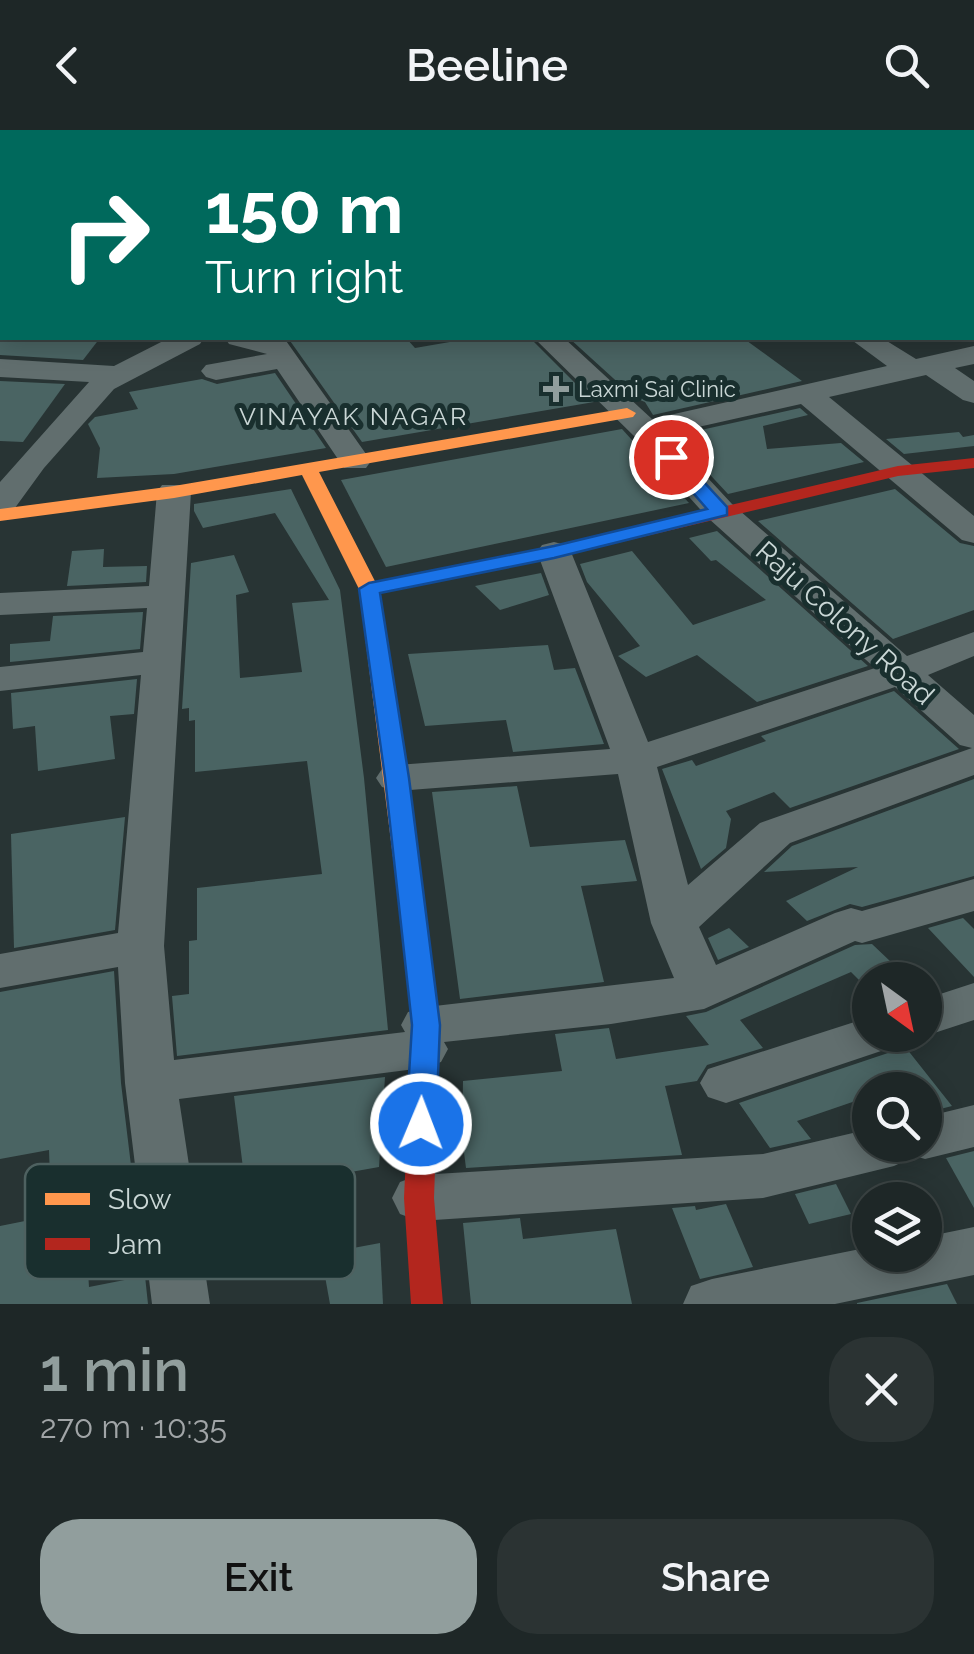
<!DOCTYPE html>
<html lang="en">
<head>
<meta charset="utf-8">
<style>
  body { margin:0; font-family:Raleway,sans-serif; background:#2b3333; color:#f1f3f6; height:100vh; display:flex; flex-direction:column; font-size:38px; white-space:nowrap }
  * { box-sizing:border-box; margin:0 }
  p { font-size:32px; color:#a1a5a7 }
  .icon { flex:none; width:55px; height:55px; fill:none; stroke:currentColor; stroke-width:2; stroke-linecap:round; stroke-linejoin:round }
  .map { position:relative; height:1174px; overflow:hidden }
  .side { display:flex; flex-direction:column; background:#1e2727; flex:1 }
  .side>* { flex:none }
  .top-card { position:absolute; left:0px; top:0px; width:975px; height:210px; box-shadow:0 5px 25px #0003,0 0 0 2px #3c4444; background:#00695c; color:#fff; overflow:hidden }
  .needle { width:65px; rotate:147deg }
  .tools { position:absolute; left:852px; top:832px; display:grid; gap:20px }
  .tools a { display:grid; place-items:center; width:90px; height:90px; border-radius:50%; background:#1e2727; box-shadow:0 5px 25px #0003,0 0 0 2px #3c4444; font-size:50px }
  .pin { position:absolute; display:grid; place-items:center; width:85px; height:85px; color:#fff; margin:-42px; border:5px solid #fff; border-radius:50%; box-shadow:0 2px 10px #0007 }
  .me { position:absolute; width:110px; margin:-55px; rotate:1deg; stroke-linejoin:round; filter:drop-shadow(0 0 8px #0008) }
  .turn { display:flex; align-items:center; gap:35px; height:210px; padding:0 40px; font-size:45px }
  .turn .icon { width:130px; height:130px; stroke-width:2.5 }
  .turn b { display:block; font-size:70px; line-height:85px }
  .round { display:grid; place-items:center; flex:none; width:105px; height:105px; border-radius:40px; background:#2b3333 }
  .head { display:flex; align-items:center; justify-content:space-between; height:170px; padding:0 40px }
  h1 { font-size:60px; font-weight:600; line-height:75px; color:#919e9d }
  .button { display:flex; gap:20px; margin-top:auto; padding:20px 40px }
  .button a { flex:1; height:115px; border-radius:40px; background:#919e9d; color:#111; font-size:40px; font-weight:600; line-height:115px; text-align:center }
  .button a+a { background:#2b3333; color:#f1f3f6 }
  header { display:flex; justify-content:space-between; align-items:center; height:130px; padding:0 40px; background:#1e2727; font-size:45px; font-weight:600 }
  .map>svg:first-child { display:block }
</style>
</head>
<body>
<header><svg class="icon" aria-label="back" viewBox="0 0 24 24"><path d="M15 5l-7 7 7 7"/></svg>Beeline<svg class="icon" aria-label="search" viewBox="0 0 24 24"><circle cx="10" cy="10" r="6"/><path d="M15 15l6 6"/></svg></header>
<div class="map">
<svg width="974" height="1174" viewBox="0 0 974 1174">
  <rect width="100%" height="100%" fill="#283434"/>
  <g fill="none" stroke-linecap="round" stroke-linejoin="round">
    <g fill="#67375f" fill-rule="evenodd">
      <polygon points="99,0 124,0 126,2 101,2"/>
      <rect x="0" y="174" width="2" height="14"/>
    </g>
  </g>
  <g fill="#4a6463">
    <polygon points="0,208 100,208 83,230 0,225"/>
    <polygon points="288,208 406,208 415,218 473,208 530,208 594,272 362,312"/>
    <polygon points="569,208 743,208 802,251 653,285 645,272 635,268"/>
    <polygon points="275,243 326,318 174,344 97,348 100,318 88,294 95,287 138,279 129,262 202,249 217,254"/>
    <polygon points="0,251 65,254 23,312 0,311"/>
    <polygon points="800,278 808,285 763,296 767,319 841,313 864,332 728,364 674,306"/>
    <polygon points="622,299 689,373 386,437 341,350"/>
    <polygon points="959,302 963,307 974,305 974,316 904,324 886,309"/>
    <polygon points="291,359 340,460 364,648 388,900 177,926 172,866 189,864 189,811 197,810 197,758 322,744 307,631 195,642 195,590 189,591 189,578 182,579 191,433 234,425 249,462 236,465 240,548 302,542 292,473 329,470 275,383 203,398 194,381 194,374"/>
    <polygon points="895,359 960,413 974,416 974,480 893,509 758,391"/>
    <polygon points="717,401 868,536 757,572 697,525 646,547 618,526 640,516 587,452 580,434 632,421 693,495 766,470 716,430 711,431 689,408"/>
    <polygon points="104,419 103,437 147,436 146,452 67,456 72,421"/>
    <polygon points="541,443 549,465 500,480 475,456"/>
    <polygon points="143,482 140,519 10,532 10,514 50,511 53,486"/>
    <polygon points="548,515 554,540 575,538 604,614 513,622 506,590 425,596 408,524"/>
    <polygon points="137,549 134,584 110,586 115,629 38,641 35,596 13,599 11,563"/>
    <polygon points="894,561 959,619 790,678 774,662 726,681 731,689 726,718 701,739 662,639 692,630 696,636 766,611 761,606"/>
    <polygon points="974,649 974,746 862,777 850,774 807,791 786,771 858,737 764,742 792,716"/>
    <polygon points="517,656 530,717 625,710 637,751 581,756 604,852 460,869 432,662"/>
    <polygon points="125,687 115,800 14,818 11,704"/>
    <polygon points="963,788 974,799 974,847 928,798"/>
    <polygon points="729,798 749,817 718,830 708,808"/>
    <polygon points="872,814 910,850 859,850 851,842 740,890 763,918 707,935 697,951 665,956 682,1025 466,1038 462,1007 463,951 562,941 555,904 609,898 616,929 709,915 686,886 706,882 855,815"/>
    <polygon points="114,841 121,953 133,1052 83,1062 89,1157 145,1146 148,1174 0,1174 0,1096 30,1090 30,1079 51,1075 49,1020 0,1029 0,862"/>
    <polygon points="899,909 952,976 925,983 925,960 870,960 870,966 797,991 811,1009 770,1018 739,973 891,922"/>
    <polygon points="385,947 379,1037 317,1048 318,1057 203,1077 200,1046 243,1038 234,966"/>
    <polygon points="974,1021 974,1078 946,1028"/>
    <polygon points="836,1054 851,1084 809,1094 795,1064"/>
    <polygon points="726,1074 753,1137 700,1149 672,1078 695,1076 696,1080"/>
    <polygon points="520,1088 523,1109 616,1099 632,1174 471,1174 463,1093"/>
    <polygon points="380,1113 383,1174 330,1174 321,1124"/>
    <polygon points="947,1154 957,1174 857,1174 857,1173"/>
  </g>
  <g fill="none" stroke-linecap="round" stroke-linejoin="round">
    <polygon fill="#616e6e" fill-rule="evenodd" points="2,87 2,95 0,96 0,88"/>
    <g fill="#616e6e" fill-rule="evenodd">
      <polygon points="0,0 15,0 16,2 2,2 2,8"/>
      <polygon points="374,0 398,0 399,2 376,2"/>
      <polygon points="543,0 566,0 567,2 545,2"/>
      <polygon points="663,0 693,0 694,2 665,2"/>
      <polygon points="783,0 807,0 808,2 785,2"/>
      <polygon points="921,0 952,0 953,1 920,2"/>
      <polygon points="972,12 974,13 974,27 972,26"/>
      <rect x="972" y="78" width="2" height="14"/>
      <polygon points="972,128 974,129 974,145 972,144"/>
      <rect x="0" y="140" width="2" height="16"/>
      <polygon points="169,208 204,208 200,214 114,259 44,338 12,382 0,385 0,352 89,252 0,247 0,229 114,236"/>
      <polygon points="225,208 284,208 371,331 366,338 344,338 277,239 216,250 206,247 201,241 206,235 267,224 229,214"/>
      <path d="M534 208H564L652 289 887 236 849 208H882L916 229 974 216V234L955 238 974 251V273L963 270 926 245 829 267 974 386V413L962 410 801 274 667 304 732 374 907 526 974 502V526L928 545 974 585V645L790 713 699 797 716 835 835 783 851 778 862 781 974 749V781L862 813 855 811 704 879 611 894 444 912 448 919 441 932 423 938 179 969 210 1174H152L125 953 118 837 0 858V824L118 803 141 545 0 561V537L143 522 147 478 0 485V463L149 456 157 362 162 355H186L191 362 164 816 174 930 405 902 401 895 408 882 426 877 674 848 651 793 618 644 397 661 382 657 376 648 382 639 397 635 610 619 537 422 542 415 554 412 566 415 571 422 648 612 875 538 708 388 635 307ZM895 557 960 615 972 618 760 693 688 755 657 637Z"/>
      <polygon points="974,853 974,890 925,906 921,905 925,905 925,869"/>
      <polygon points="870,887 870,905 897,905 890,918 726,973 708,967 700,953 708,939"/>
      <polygon points="974,975 974,1017 925,1029 915,1026 894,1036 763,1068 419,1091 400,1084 392,1068 400,1052 419,1045 763,1024 870,999 870,1015 925,1015 925,987"/>
      <polygon points="974,1097 974,1145 835,1174 683,1174 691,1156 712,1149 870,1117 870,1125 925,1125 925,1107"/>
    </g>
    <g fill="#ff974d" fill-rule="evenodd">
      <polygon points="2,38 2,46 0,47 0,39"/>
      <polygon points="627,278 636,283 633,287 319,342 379,459 421,743 417,749 399,749 395,743 359,459 302,345 174,368 0,391 0,379 174,356"/>
    </g>
    <g fill="#b3261e" fill-rule="evenodd">
      <polygon points="974,328 974,338 898,346 554,428 369,465 359,459 369,453 554,416 898,336"/>
      <polygon points="408,734 417,737 421,743 440,895 434,1068 443,1174 411,1174 404,1068 412,895 395,743 399,737"/>
    </g>
  </g>
  <polygon fill="#1a73e8" stroke="#114b97" stroke-width="2.5" points="671,322 677,323 727,377 727,385 554,428 380,463 409,648 440,895 436,994 432,1002 421,1005 410,1002 406,994 412,895 385,648 359,459 369,453 554,416 707,379 662,327"/>
  <path fill="#919e9d" stroke="#192f2e" stroke-width="4" d="M551 244h10v10h10v10h-10v10h-10v-10h-10v-10h10z"/>
  <g text-anchor="middle" dominant-baseline="central" stroke-width="10" stroke-linejoin="round" paint-order="stroke">
    <g font-size="22" fill="#cad7d6" stroke="#192f2e" text-anchor="start">
      <text x="578" y="259">Laxmi Sai Clinic</text>
    </g>
    <g font-size="25" letter-spacing="2.5" fill="#cad7d6" stroke="#192f2e">
      <text x="354" y="286">VINAYAK NAGAR</text>
    </g>
    <g font-size="28" fill="#cad7d6" stroke="#192f2e">
      <text transform="translate(845 493) rotate(42)">Raju Colony Road</text>
    </g>
  </g>
  <rect x="25" y="1034" width="330" height="115" rx="15" fill="#192f2e" stroke="#4e6160" stroke-width="2.5"/>
  <rect x="45" y="1063" width="45" height="12" fill="#ff974d"/>
  <rect x="45" y="1108" width="45" height="12" fill="#b3261e"/>
  <g font-size="28" fill="#cad7d6">
    <text x="108" y="1079">Slow</text>
    <text x="108" y="1124">Jam</text>
  </g>
</svg>
<div class="tools">
<a><svg class="needle" viewBox="-14 -14 28 28"><path d="M0-13l5 13h-10z" fill="#e53935"/><path d="M0 13l5-13h-10z" fill="#a1a5a7"/></svg></a>
<a><svg class="icon" aria-label="search" viewBox="0 0 24 24"><circle cx="10" cy="10" r="6"/><path d="M15 15l6 6"/></svg></a>
<a><svg class="icon" aria-label="layers" viewBox="0 0 24 24"><path d="M12 4l9 5-9 5-9-5zM3 14l9 5 9-5"/></svg></a>
</div>
<div class="pin" style="left:671px;top:327px;background:#d93025"><svg class="icon" aria-label="arrive" viewBox="0 0 24 24"><path d="M6 21V4h12l-3 4 3 4H6"/></svg></div>
<svg class="me" style="left:421px;top:994px" viewBox="-20 -20 40 40"><circle r="17" fill="#1a73e8" stroke="#fff" stroke-width="3"/><path d="M0-11L8 9 0 5-8 9z" fill="#fff"/></svg>
<div class="top-card">
<div class="turn"><svg class="icon" aria-label="right" viewBox="0 0 24 24"><path d="M7 20v-9h11M14 6l5 5-5 5"/></svg><div><b>150 m</b>Turn right</div></div>
</div>
</div>
<section class="side">
<div class="head"><div><h1>1 min</h1><p>270 m · 10:35</p></div><a class="round"><svg class="icon" aria-label="close" viewBox="0 0 24 24"><path d="M6 6l12 12M18 6L6 18"/></svg></a></div>
<div class="button"><a>Exit</a><a>Share</a></div>
</section>
</body>
</html>
